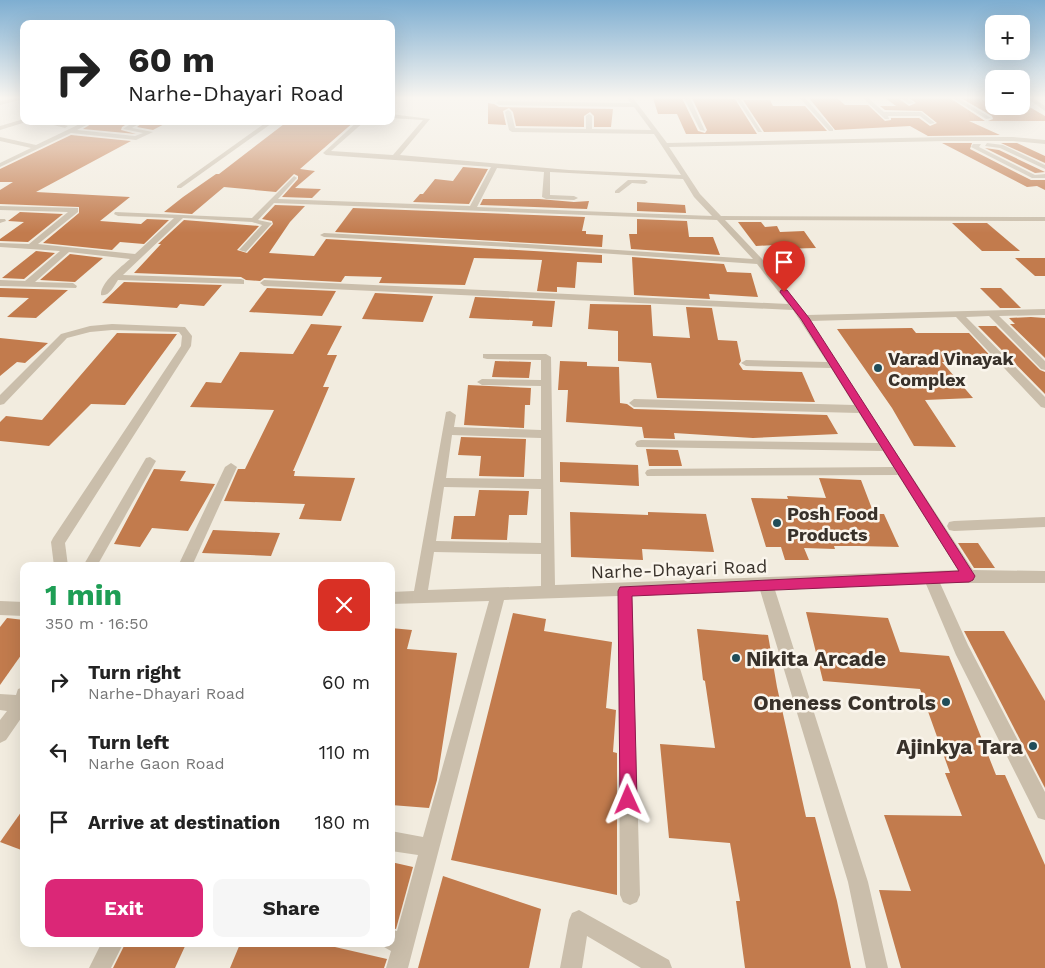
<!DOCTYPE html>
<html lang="en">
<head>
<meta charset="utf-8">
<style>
  body { margin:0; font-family:"Work Sans",sans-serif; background:#f6f6f6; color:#222; height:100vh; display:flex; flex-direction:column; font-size:19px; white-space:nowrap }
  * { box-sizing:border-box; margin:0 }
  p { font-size:16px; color:#767676 }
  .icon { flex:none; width:28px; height:28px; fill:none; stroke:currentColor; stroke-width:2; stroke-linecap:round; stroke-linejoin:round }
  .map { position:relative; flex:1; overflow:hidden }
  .sheet { position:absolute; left:20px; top:562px; width:375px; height:385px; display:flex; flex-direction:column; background:#fff; border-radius:10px; box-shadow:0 5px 20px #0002 }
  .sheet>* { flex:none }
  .banner { position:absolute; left:20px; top:20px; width:375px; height:105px; border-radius:10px; box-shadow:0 5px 20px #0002; background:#fff; color:#222; overflow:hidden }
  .buttons { position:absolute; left:985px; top:15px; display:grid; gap:10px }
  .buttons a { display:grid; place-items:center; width:45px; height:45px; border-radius:10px; background:#fff; box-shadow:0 5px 20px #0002; font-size:25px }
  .pin { position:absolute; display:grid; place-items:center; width:42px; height:42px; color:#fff; margin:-51px -21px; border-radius:50% 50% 50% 0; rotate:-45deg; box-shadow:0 0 5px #0007 }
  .pin .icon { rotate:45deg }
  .me { position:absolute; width:55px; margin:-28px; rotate:359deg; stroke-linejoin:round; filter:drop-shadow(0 0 4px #0008) }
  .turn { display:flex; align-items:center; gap:18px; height:105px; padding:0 25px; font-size:22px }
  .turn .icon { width:65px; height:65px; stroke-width:2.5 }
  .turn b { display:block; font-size:35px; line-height:42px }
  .round { display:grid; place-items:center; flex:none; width:52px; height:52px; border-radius:10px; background:#f6f6f6 }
  .summary { display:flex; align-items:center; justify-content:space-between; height:85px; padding:0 25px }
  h1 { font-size:30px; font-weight:700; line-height:38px; color:#1e9e55 }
  .cta { display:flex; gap:10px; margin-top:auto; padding:10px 25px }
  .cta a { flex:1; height:58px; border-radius:10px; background:#db2777; color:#fff; font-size:20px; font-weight:700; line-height:58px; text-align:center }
  .cta a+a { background:#f6f6f6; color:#222 }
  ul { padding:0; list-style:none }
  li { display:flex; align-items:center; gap:15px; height:70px; padding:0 25px }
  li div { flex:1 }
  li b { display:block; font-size:19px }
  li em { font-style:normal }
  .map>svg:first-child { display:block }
</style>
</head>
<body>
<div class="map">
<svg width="1045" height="968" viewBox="0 0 1045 968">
  <rect width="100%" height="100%" fill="#f2ecdf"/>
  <g fill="#c27b4d">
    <polygon points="653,98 682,98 698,131 705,133 707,130 692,98 735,99 757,134 686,134 677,114 658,114"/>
    <polygon points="809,98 837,98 845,105 868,105 885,121 891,120 891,118 919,118 930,126 937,123 922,111 885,110 880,106 896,106 885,98 898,98 909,106 916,103 909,98 950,98 985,121 969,121 1000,135 928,136 910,126 835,130"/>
    <polygon points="961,98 979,98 994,106 1021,107 1021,102 1045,116 1045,121 988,121 993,119 992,116"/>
    <polygon points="743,100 770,100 773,106 805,106 827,131 764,132"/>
    <polygon points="488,103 494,104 499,107 613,109 611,127 594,127 594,116 590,112 584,116 584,127 516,126 513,112 509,108 503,111 506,125 488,124"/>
    <polygon points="96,121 131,121 122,127 121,130 136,134 83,129"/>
    <polygon points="145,121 170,121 153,130 137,127"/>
    <polygon points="288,121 355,121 300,169 315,171 295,188 321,189 312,198 282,197 298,179 298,176 294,174 276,192 224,187 192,214 164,212 183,197 216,174 219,174"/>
    <polygon points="71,135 131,141 36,192 130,197 100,221 141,224 147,219 169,220 144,244 120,242 112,250 43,243 79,213 79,207 0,204 0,190 13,182 0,182 0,169"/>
    <polygon points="942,143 972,143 970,149 1031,180 1045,180 1045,190 1037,186 1027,187"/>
    <polygon points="1001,143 1017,143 1045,156 1045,163"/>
    <polygon points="985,148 999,150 1045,172 1035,173"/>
    <polygon points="463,167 488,169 469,204 413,202 420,194 423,194 435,179 453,181"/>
    <polygon points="483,199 539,199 574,202 589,201 587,209 480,205"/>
    <polygon points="637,202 685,205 686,213 637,211"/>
    <polygon points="275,205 305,206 290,222 269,253 314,256 326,239 602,255 602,263 577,262 575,288 557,287 557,292 537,291 542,260 474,258 465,285 379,283 382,277 345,276 341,282 264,278 260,281 246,280 241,277 134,273 161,244 158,244 184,220 259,226 237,250 247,253 273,224 272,221 262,219"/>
    <polygon points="353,208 585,217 582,231 586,231 586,234 603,235 602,247 335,232"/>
    <polygon points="20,212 63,214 28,242 0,241 0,239 24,222 8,221"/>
    <polygon points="637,219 687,221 689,237 713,237 720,255 631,249 629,234 637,234"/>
    <polygon points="738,222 761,222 765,227 777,226 780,232 804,231 816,248 778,249 776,245 756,246"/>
    <polygon points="952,223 987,223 1020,251 982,251"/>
    <polygon points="36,251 55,253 24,279 2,278"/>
    <polygon points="70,254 103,258 75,282 40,280"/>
    <polygon points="632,257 724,264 727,272 751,273 758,297 709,294 710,299 634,295"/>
    <polygon points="1015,258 1045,258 1045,276 1035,276"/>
    <polygon points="124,282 222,285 204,306 180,304 177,308 102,303"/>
    <polygon points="0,288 67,290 68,290 36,318 7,317 29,298 0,297"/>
    <polygon points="267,288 336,291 322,316 249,312"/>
    <polygon points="980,288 1001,288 1021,308 1000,308"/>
    <polygon points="375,293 433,296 423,322 362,319"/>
    <polygon points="475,297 555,301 552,327 532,326 533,321 469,318"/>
    <polygon points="590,304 651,305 653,336 690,338 686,307 712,308 718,340 737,341 741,361 739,364 743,370 802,372 815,402 657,398 651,363 618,361 618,331 588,329"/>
    <polygon points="1031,317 1045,318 1045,358 1010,324 1015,324 1009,318"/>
    <polygon points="311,324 342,326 327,355 337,355 323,387 329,387 293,471 295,471 294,476 355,478 341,521 299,519 305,504 224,501 238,469 245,469 274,410 190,407 206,382 221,383 240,352 293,354"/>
    <polygon points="978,326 996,326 1040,370 1045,372 1045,394"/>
    <polygon points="912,328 916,333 969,333 996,362 942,362 973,398 925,400 956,447 914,446 892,408 837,329"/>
    <polygon points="117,333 177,334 125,405 91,404 49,446 0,441 0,422 6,416 42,420"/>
    <polygon points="0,338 48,343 25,363 17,362 0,376"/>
    <polygon points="495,361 531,362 529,378 492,377"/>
    <polygon points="560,361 587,362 587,366 619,367 620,403 627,404 634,409 827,415 838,434 753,438 674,433 675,439 644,438 642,427 566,422 568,390 558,390"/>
    <polygon points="468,385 531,388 530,405 525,405 524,428 464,425"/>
    <polygon points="461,437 526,439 524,477 479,476 481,456 458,455"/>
    <polygon points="646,449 678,450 682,466 649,466"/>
    <polygon points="560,462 638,465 639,486 560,482"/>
    <polygon points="154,469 186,471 180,481 215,484 188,531 152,528 140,547 114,544"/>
    <polygon points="819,478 861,480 874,514 884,514 899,547 859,546 834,546 835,549 804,548 809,560 785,560 781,547 766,547 751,498 788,499 787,496 826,498"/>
    <polygon points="479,490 529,491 527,515 509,515 507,540 451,539 454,516 475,516"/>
    <polygon points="570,512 648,515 648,512 706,514 714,552 642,549 643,560 571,557"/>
    <polygon points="213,530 280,533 271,556 202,553"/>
    <polygon points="958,543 978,543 995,568 974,568"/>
    <polygon points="806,612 888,618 900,652 949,656 996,775 1005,775 1045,865 1045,968 901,968 879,890 911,891 884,815 962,816 945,773 950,773 920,689 823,681"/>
    <polygon points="513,613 546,619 544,631 612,642 606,708 616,710 613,752 617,753 617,895 451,860"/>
    <polygon points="7,618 24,620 24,651 0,685 0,627"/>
    <polygon points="391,628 412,630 407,649 457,653 437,780 429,808 391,805"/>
    <polygon points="697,629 768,635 777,687 806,817 815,817 837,901 851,968 745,968 736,901 740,901 730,843 669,838 660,744 715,748 705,681 703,680"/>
    <polygon points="964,631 1004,631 1045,701 1045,788"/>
    <polygon points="24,808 24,851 0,842"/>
    <polygon points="391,862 413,867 396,929 391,928"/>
    <polygon points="443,876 541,909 529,968 418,968"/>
    <polygon points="125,944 186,944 175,968 113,968"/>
    <polygon points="240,944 322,944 387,959 384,968 230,968"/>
  </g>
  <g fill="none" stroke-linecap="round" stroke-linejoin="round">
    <g fill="#cabeab" fill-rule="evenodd">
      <polygon points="17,98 24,98 24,99 0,105 0,101"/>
      <path d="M627 98H633L667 143 946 137H1013L1045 140V144L1013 141H946L669 147 700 194 721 216 1045 217V221L725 220 763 260 807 315 1045 309V315L999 316 1045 361V370L1041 369 989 316 966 317 1045 397V408L1041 407 956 317 810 321 973 570 1045 571V583H940L968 645 1045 792V820L1038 818 956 655 926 584 775 590 868 882 888 968H866L848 882 760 590 632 595 640 895 637 902 630 905 623 902 620 895 618 596 504 600 408 968H386L391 951 384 947 382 944H391V930L397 931 418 855 391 851V831L423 837 489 601 391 604V592L414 591 446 412 450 411 456 415 454 427 541 430V386L482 385 477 382 482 379 541 380V360L487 359 483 358V354H546L551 357 555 585 958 570 898 475 647 476 645 473 647 470 651 469 893 467 883 451 637 447 635 444 637 441 641 440 878 443 859 413 634 407 629 403 634 399 854 405 831 368 746 366 741 363 746 360 827 362 793 310 264 286 260 283 264 280 788 304 757 264 527 248 324 237 320 235 324 233 527 244 753 259 717 220 274 203 258 220 272 223 246 252 239 250 262 225 252 222 183 218 123 275 241 279 244 280V284L118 280C114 286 109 297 101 295 100 283 121 267 130 259L69 252 35 282 73 283 77 286 76 288 0 286V280L25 281 60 251 0 247V243L29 244 68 212 0 210V206L78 208V212L38 244 135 254 174 218 118 216 114 214 115 212 252 218 294 176 297 178 296 179 278 199 470 206 491 167 326 155 323 153 358 121H365L331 151 393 155 423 120 391 118V114L430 119 400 155 569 170 681 175 654 134 512 132 509 130 505 112 508 110 511 112 515 128 586 129V116L589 114 592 116V129L651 130 634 107 499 105 496 103 499 101 631 103ZM497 168 544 172 542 197 546 199 574 200 578 198 574 196 550 195V172L683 179 694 197 712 216 477 207ZM452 435 541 438V479L446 478ZM444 487 541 489V543L436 541ZM434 552 541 554V586L428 590Z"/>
      <polygon points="684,98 690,98 705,131 700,130"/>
      <polygon points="736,98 740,98 762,132 758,132"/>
      <polygon points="800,98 805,98 833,129 833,131 829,131"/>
      <polygon points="863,98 868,98 884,112 921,112 935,123 930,124 920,116 888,116 889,119 885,119"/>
      <polygon points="900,98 906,98 914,103 909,104"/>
      <polygon points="952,98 958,98 991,118 986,119"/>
      <polygon points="1027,98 1033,98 1045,106 1045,111"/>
      <polygon points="24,119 26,122 0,130 0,126"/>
      <polygon points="38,121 50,121 68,126 65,128"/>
      <polygon points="86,121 94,121 77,130 135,136 143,133 123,129 135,121 143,121 132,128 153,132 136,140 71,133 0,167 0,163 31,148 0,141 0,137 36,145"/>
      <polygon points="268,121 275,121 181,188 177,188 177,186"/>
      <polygon points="987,143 1003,145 1045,165 1045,169 1000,148 985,146"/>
      <polygon points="973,144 981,144 979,147 1035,175 1045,174 1045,178 1032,178 971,147"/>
      <polygon points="628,180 645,180 648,182 645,184 632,183 619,193 615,193 615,191"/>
      <polygon points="0,219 5,219 6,221 0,223"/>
      <polygon points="112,324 185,327 192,336 191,346 65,543 68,566 54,566 51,542 53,538 181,346 182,336 179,332 112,330 90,332 67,338 4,404 0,405 0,395 61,334 90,326"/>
      <polygon points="150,457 156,461 97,566 83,566 146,458"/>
      <polygon points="231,463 237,467 192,566 178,566 225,467"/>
      <polygon points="1045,517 1045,527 954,531 949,530 947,526 949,522 954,521"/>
      <polygon points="0,601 24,602 24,616 0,615"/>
      <polygon points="24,687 24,714 6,740 0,743 0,720 7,711 0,710 0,694 16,695 18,689"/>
      <polygon points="579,910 669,960 672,968 641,968 587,936 582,968 560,968 569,920 572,913"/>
      <polygon points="101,944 123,944 111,968 89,968"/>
    </g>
  </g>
  <linearGradient id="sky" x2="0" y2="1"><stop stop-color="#7eaed1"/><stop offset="0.42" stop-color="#f9f6f1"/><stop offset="1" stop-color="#f9f6f1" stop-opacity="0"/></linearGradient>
  <rect width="1045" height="233" fill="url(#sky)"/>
  <polygon fill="#db2777" stroke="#8e194d" points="781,290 787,290 809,318 975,576 973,580 969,582 632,596 637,800 634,806 628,808 623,806 620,800 618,591 620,587 959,571 801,319 780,292"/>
  <g fill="#214d59" stroke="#faf5ec" stroke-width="2">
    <circle cx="878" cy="368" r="5"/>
    <circle cx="777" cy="523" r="5"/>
    <circle cx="736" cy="658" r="5"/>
    <circle cx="946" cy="702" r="5"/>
    <circle cx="1033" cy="746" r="5"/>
  </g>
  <g text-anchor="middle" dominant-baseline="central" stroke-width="5" stroke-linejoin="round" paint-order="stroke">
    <g font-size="18" font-weight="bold" fill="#38312a" stroke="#faf5ec" text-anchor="start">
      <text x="888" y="358">Varad Vinayak<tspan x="888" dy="21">Complex</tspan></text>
      <text x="787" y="513">Posh Food<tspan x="787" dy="21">Products</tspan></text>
    </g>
    <g font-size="18" fill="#38312a" stroke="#faf5ec">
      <text transform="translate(679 569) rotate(-2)">Narhe-Dhayari Road</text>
    </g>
    <g font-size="21" font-weight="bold" fill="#38312a" stroke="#faf5ec" text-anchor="end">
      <text x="746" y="658" text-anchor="start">Nikita Arcade</text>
      <text x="936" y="702">Oneness Controls</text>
      <text x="1023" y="746">Ajinkya Tara</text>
    </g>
  </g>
</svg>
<div class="buttons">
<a>+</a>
<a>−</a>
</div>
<div class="pin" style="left:784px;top:292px;background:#d93025"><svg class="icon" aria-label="arrive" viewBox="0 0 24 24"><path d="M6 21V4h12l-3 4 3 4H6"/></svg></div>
<svg class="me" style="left:628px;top:800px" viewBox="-20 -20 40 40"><path d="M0-17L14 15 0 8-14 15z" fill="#db2777" stroke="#fff" stroke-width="4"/></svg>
<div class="banner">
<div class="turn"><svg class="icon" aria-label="right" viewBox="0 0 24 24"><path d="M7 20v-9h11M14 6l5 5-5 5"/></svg><div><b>60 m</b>Narhe-Dhayari Road</div></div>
</div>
<section class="sheet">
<div class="summary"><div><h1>1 min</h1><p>350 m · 16:50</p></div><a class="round" style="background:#d93025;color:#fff"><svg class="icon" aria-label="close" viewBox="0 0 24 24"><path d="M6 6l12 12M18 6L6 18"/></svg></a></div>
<ul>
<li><svg class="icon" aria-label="right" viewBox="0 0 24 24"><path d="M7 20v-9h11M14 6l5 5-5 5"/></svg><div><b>Turn right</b><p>Narhe-Dhayari Road</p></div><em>60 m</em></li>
<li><svg class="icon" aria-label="left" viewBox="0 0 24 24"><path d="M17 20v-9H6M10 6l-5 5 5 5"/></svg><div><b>Turn left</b><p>Narhe Gaon Road</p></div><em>110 m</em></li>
<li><svg class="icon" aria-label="arrive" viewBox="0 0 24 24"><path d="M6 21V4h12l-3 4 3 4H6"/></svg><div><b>Arrive at destination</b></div><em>180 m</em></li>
</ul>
<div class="cta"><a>Exit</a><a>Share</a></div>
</section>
</div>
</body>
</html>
